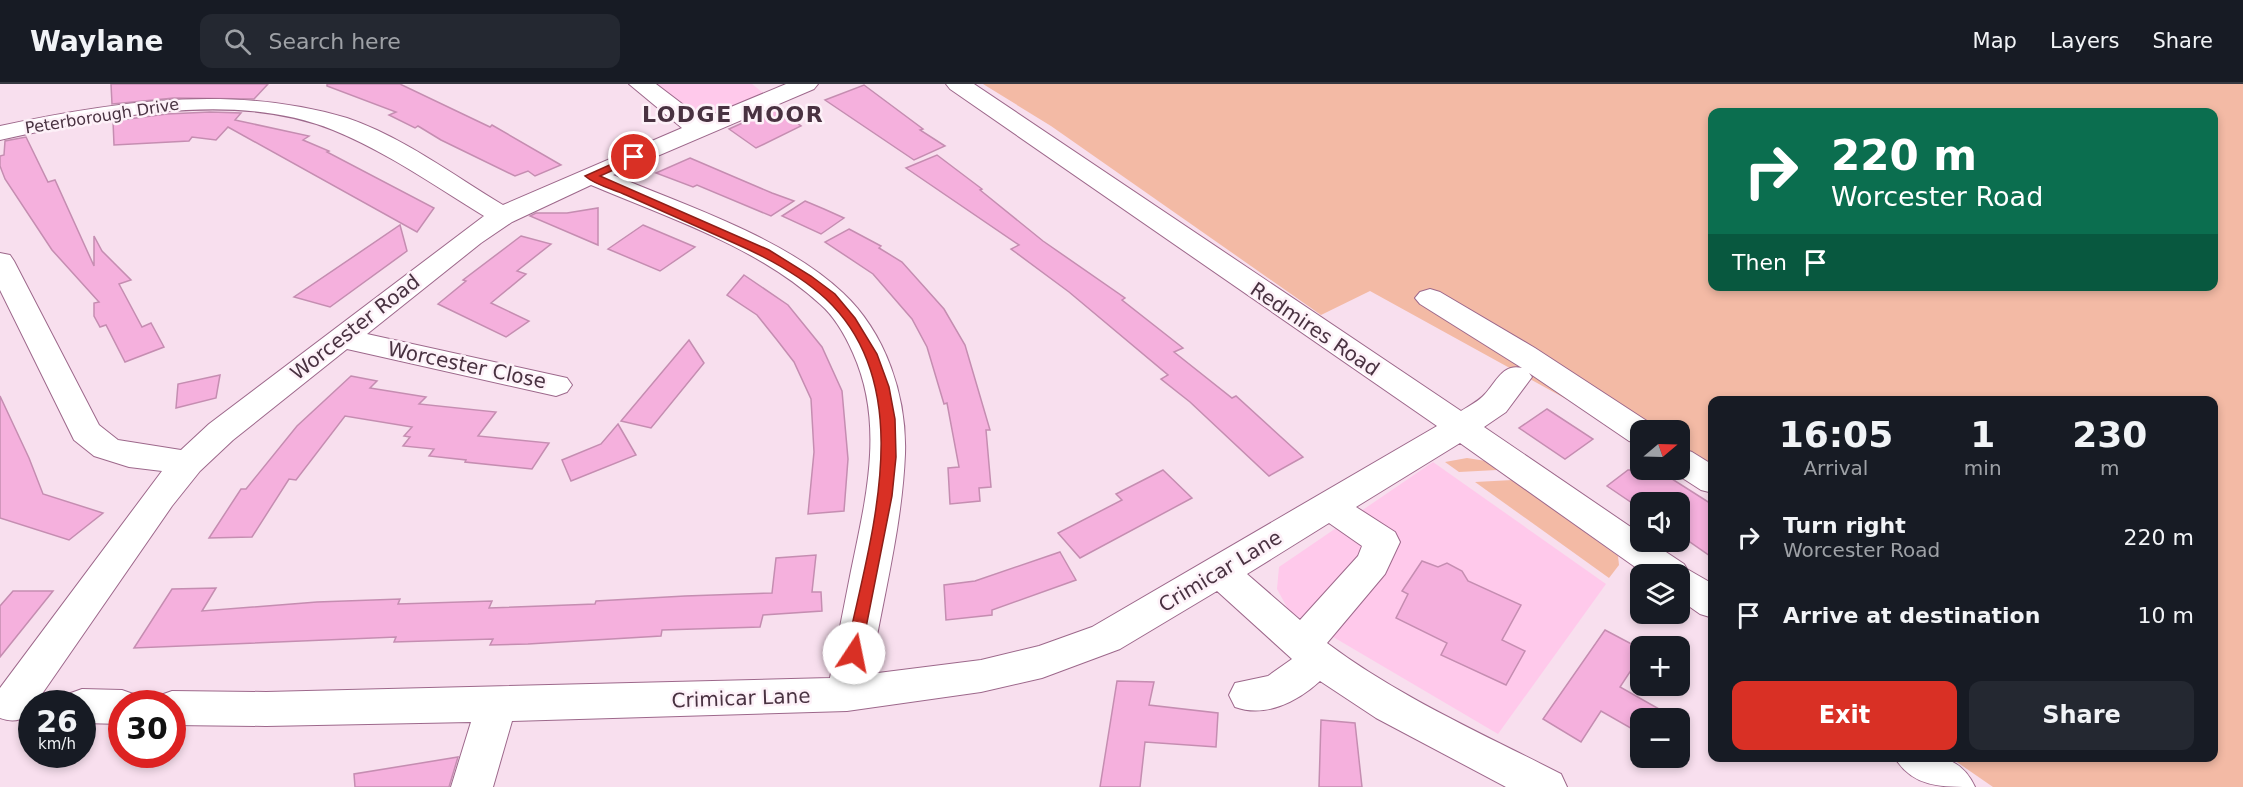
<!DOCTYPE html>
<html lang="en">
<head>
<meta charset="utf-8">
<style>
  body { margin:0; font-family:"DejaVu Sans",sans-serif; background:#242831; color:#f1f3f6; height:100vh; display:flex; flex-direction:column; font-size:22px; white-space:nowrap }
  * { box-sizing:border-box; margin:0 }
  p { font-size:20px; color:#9ea1a6 }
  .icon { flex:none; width:33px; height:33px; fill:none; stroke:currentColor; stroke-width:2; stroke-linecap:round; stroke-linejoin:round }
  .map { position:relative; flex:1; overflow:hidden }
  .sheet { position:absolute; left:1708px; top:312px; width:510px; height:366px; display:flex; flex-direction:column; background:#171b24; border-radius:12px; box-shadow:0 3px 9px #0003 }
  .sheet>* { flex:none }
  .guide { position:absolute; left:1708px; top:24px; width:510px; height:183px; border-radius:12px; box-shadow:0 3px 9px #0003; background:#0b6e4f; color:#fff; overflow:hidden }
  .needle { width:39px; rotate:71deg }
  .buttons { position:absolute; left:1630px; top:336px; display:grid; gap:12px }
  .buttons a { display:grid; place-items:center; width:60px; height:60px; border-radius:12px; background:#171b24; box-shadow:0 3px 9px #0003; font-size:30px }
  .speed { position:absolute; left:18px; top:606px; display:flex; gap:12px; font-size:30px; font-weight:700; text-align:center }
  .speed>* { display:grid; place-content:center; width:78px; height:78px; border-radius:50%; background:#171b24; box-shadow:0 3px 9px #0003; line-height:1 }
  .speed small { font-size:15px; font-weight:400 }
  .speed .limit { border:9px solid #d22; background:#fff; color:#111 }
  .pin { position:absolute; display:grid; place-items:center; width:51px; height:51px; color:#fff; margin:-26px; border:3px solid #fff; border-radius:50%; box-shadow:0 2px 6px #0007 }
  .me { position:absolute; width:66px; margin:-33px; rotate:11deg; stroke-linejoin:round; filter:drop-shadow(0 0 4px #0008) }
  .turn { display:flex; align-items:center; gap:21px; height:126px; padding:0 24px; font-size:27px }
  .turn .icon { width:78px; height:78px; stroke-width:2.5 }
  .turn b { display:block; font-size:42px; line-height:51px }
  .then { display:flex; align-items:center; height:57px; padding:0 24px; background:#0003; gap:12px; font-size:22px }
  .eta { display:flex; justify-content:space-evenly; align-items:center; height:102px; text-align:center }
  .eta b { font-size:36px; font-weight:700; line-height:42px }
  .primary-button { display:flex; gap:12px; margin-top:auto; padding:12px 24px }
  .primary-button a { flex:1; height:69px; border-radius:12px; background:#d93025; color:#fff; font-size:24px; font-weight:700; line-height:69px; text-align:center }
  .primary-button a+a { background:#242831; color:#f1f3f6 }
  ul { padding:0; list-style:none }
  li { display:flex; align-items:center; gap:18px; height:78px; padding:0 24px }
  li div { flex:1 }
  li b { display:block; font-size:22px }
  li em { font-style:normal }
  header { display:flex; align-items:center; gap:36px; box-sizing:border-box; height:84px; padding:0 30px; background:#171b24; border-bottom:2px solid #363941 }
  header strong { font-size:28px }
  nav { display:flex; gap:33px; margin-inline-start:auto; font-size:21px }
  .search { width:420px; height:54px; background:#242831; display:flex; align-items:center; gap:15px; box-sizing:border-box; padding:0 21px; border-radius:12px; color:#9ea1a6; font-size:22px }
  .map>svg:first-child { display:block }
</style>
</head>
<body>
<header>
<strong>Waylane</strong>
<div class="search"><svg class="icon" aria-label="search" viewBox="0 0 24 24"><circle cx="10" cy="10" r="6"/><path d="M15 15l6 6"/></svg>Search here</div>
<nav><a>Map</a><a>Layers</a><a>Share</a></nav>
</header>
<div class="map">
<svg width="2243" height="703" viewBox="0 0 2243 703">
  <rect width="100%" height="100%" fill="#f8dfee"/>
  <g fill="#ffc9eb">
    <polygon points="648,0 752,0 766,11 699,39"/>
    <polygon points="1433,378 1606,500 1498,650 1289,527 1277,505 1279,483"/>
  </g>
  <g fill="#f3baa5" fill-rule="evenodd">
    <path d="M983 0H2243V703H1993L1951 674H2214V316H1713V406L1680 385V346H1641L1606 337 1370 207 1321 231 1051 42ZM1713 28H2214V202H1713Z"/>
    <polygon points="1467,374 1486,377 1497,386 1459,388 1445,378"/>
    <polygon points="1513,396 1618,472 1619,481 1609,494 1475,398"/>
  </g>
  <g fill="#f5b0dd" stroke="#c58db1" stroke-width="1.5">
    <polygon points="111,0 268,0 254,15 174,14 112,20"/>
    <polygon points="327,0 400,0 490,43 492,41 561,81 535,92 528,87 515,92 441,56 418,42 415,44 389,31 396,28 327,2"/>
    <polygon points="864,1 923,45 920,46 945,62 914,76 825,16"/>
    <polygon points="776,24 801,42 756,64 729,45"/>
    <polygon points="210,28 241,29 235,36 309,52 303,56 329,67 327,68 434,124 417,148 228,43 216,56 192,53 189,57 114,61 113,37 167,30"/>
    <polygon points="26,53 48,98 55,96 94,182 94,152 102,167 131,196 119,200 142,243 151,239 164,263 125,278 106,241 100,243 94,232 94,219 99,218 52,166 5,95 0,82 0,72 4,71 5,57"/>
    <polygon points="937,71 982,105 980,106 1043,157 1125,214 1122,216 1183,264 1174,268 1232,314 1236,312 1303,373 1269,392 1190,318 1161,295 1168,291 1069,208 1011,165 1019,161 906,84"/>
    <polygon points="690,74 772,109 794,117 771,132 697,101 693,103 656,89"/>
    <polygon points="805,117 824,125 844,134 821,150 782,132"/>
    <polygon points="598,124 598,161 530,132 536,129 567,129"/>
    <polygon points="400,141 407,167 330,223 294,213"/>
    <polygon points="643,141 695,163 660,187 608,165"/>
    <polygon points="849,145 881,162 879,164 902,178 944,225 965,261 990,346 986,346 991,403 979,404 980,417 950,420 948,384 959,383 947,319 944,320 927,263 912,235 873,190 825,158"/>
    <polygon points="521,152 551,160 517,187 526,190 491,219 529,237 506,253 438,220 466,197 463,196"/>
    <polygon points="744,191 788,221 822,263 842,307 848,375 844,427 808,430 814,368 811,315 794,278 777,256 757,231 727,211"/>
    <polygon points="689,256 704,279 651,344 621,337"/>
    <polygon points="220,291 216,314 176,324 178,300"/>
    <polygon points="351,292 377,297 370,304 426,313 419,320 496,328 478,352 549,359 532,385 465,378 466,376 429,372 434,365 403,362 410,353 404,352 412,343 345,332 296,396 289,395 252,453 209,454 241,405 246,405 297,342"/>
    <polygon points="0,312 29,374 43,410 103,429 69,456 0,434"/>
    <polygon points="1547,325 1593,355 1565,375 1519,344"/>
    <polygon points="618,340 636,371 571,397 562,376 601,360"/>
    <polygon points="1163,386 1192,414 1080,474 1058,449 1122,416 1116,410"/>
    <polygon points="1628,386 1658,386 1713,421 1713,474 1680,451 1680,418 1641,418 1641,425 1607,402"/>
    <polygon points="1060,468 1076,496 992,526 992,531 946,536 944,501 975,497"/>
    <polygon points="816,471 812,508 821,508 822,527 763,531 760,543 662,546 661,552 528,560 490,561 493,555 394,558 396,553 134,564 172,505 216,504 202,527 317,518 400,515 398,520 492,517 489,524 595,520 596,517 685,512 772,509 776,474"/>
    <polygon points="1422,477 1438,483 1447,479 1462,487 1468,497 1521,521 1502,556 1525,567 1506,601 1441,571 1447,559 1396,534 1408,510 1402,507"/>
    <polygon points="13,507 53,507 0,573 0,522"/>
    <polygon points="1605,546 1641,565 1641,571 1620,603 1675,634 1641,634 1641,650 1601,627 1581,658 1543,635"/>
    <polygon points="1117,597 1154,598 1149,621 1218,629 1216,663 1145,658 1140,703 1100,703"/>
    <polygon points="1321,636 1355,639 1362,703 1319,703"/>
    <polygon points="458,673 449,703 355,703 354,690"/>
  </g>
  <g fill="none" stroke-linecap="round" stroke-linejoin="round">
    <defs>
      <g id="minor">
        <path d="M629 0H656L702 35 786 0H818L814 5 613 91C687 122 785 154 843 209 886 249 907 313 905 370 902 444 882 518 870 590L981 576 1039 562 1092 543 1437 342 950 5 946 0H974L1461 327C1469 322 1479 317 1485 310 1496 298 1503 279 1522 284L1420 220 1415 214 1420 208 1430 205 1440 208 1535 264 1653 341 1656 346H1641V360L1629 357 1529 289 1532 293 1506 328 1484 343 1641 450V458H1651L1684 480 1687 485 1713 500V534L1700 530 1680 516V490H1645L1460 359 1356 423 1395 448 1400 458 1385 490 1327 559C1399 613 1481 649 1561 690L1567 703H1506L1376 634 1320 597C1297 618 1265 634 1235 623L1229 611 1235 599 1268 592 1292 575 1217 507 1120 565 1042 594 981 608 847 627 512 637 493 703H451L471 638 266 642 172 641V620H154L158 612 172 607 266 608 830 594C837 558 844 522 851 487 866 414 885 340 853 269 845 251 835 233 820 220 756 162 669 134 591 101L512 138 481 159 367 250 567 294 572 301 567 308 556 312 347 265 233 356 200 387 172 422 35 620H32C30 637 13 639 0 634V604L162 387 129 383 94 372 74 356 0 206V169L10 171 14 177 99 341 118 356 181 366 209 340 484 132C435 102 387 68 333 46 232 5 103 34 0 56V42C115 17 233 0 347 34 403 53 453 91 503 121L682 44ZM1329 439 1362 462 1358 472 1300 536 1247 490Z"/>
        <polygon points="1680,364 1692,368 1713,381 1713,409 1701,406 1670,386 1680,386"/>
        <polygon points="82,605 122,606 136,611 140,620 122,620 122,640 82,639 82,620 63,620 68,610"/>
        <path d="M1895 674C1929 670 1959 668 1975 703 1940 703 1913 703 1895 674Z"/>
      </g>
    </defs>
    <use href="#minor" stroke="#9d688b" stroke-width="2"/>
    <use href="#minor" fill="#fff" fill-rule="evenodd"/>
  </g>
  <path fill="#d93025" stroke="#8d1f18" stroke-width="1.5" d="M634 70 638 71V75L600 92 769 166 811 192 835 210 855 234 877 270 889 303 895 335 896 373 892 412 860 574 854 576 849 574 846 569C868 460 922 305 826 215 800 191 766 173 734 159 698 143 662 127 626 111 613 105 595 101 585 92Z"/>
  <g text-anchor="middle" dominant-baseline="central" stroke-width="5" stroke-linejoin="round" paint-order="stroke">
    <g font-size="16" fill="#493241" stroke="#fdf1f8">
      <text transform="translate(102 32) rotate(-9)">Peterborough Drive</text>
    </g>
    <g font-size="20" fill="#493241" stroke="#fdf1f8">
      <text transform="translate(355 243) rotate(-38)">Worcester Road</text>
      <text transform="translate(1315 245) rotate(34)">Redmires Road</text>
      <text transform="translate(467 281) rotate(12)">Worcester Close</text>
      <text transform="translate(1220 487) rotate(-31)">Crimicar Lane</text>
      <text transform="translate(741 614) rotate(-2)">Crimicar Lane</text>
    </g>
    <g font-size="22" font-weight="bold" letter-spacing="1.5" fill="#493241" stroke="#fdf1f8">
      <text x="733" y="30">LODGE MOOR</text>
    </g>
  </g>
</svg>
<div class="buttons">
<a><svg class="needle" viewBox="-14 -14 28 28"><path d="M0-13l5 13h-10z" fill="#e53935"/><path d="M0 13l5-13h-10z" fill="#9ea1a6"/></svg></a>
<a><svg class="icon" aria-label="sound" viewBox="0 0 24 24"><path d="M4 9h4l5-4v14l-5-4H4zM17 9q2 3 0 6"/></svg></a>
<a><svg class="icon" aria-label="layers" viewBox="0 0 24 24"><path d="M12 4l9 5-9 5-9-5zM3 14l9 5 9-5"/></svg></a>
<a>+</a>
<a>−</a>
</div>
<div class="speed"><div>26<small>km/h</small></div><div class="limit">30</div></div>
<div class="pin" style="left:634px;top:73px;background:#d93025"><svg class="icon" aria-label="arrive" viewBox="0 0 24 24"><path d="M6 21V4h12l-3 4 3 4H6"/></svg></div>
<svg class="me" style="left:854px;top:569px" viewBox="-20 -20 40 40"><circle r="19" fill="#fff"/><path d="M0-13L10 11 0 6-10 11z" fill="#d93025"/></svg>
<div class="guide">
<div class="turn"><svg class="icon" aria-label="right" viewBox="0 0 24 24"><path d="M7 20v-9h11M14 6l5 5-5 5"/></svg><div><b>220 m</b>Worcester Road</div></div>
<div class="then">Then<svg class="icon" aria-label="arrive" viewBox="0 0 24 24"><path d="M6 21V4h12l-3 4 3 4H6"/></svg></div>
</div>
<section class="sheet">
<div class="eta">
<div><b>16:05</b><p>Arrival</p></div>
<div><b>1</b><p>min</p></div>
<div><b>230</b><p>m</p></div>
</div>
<ul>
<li><svg class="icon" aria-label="right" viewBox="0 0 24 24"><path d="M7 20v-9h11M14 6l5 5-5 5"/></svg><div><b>Turn right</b><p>Worcester Road</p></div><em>220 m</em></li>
<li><svg class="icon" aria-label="arrive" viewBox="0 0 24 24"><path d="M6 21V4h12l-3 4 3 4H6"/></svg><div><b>Arrive at destination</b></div><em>10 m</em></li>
</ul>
<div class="primary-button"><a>Exit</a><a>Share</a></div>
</section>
</div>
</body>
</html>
